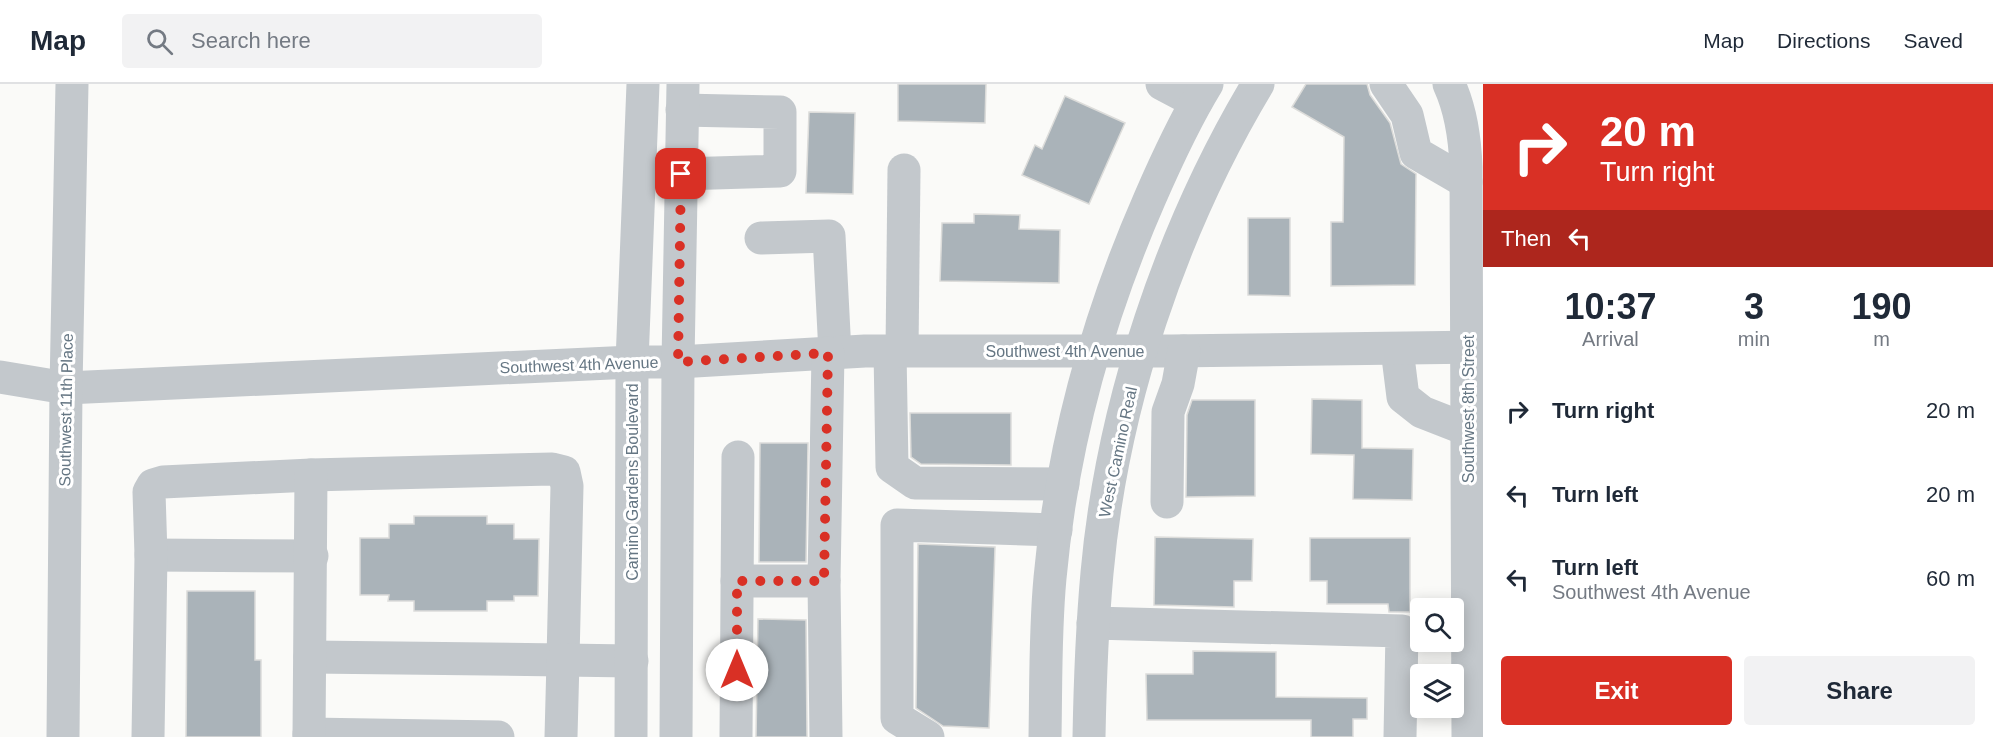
<!DOCTYPE html>
<html lang="en">
<head>
<meta charset="utf-8">
<style>
  body { margin:0; font-family:Arial,sans-serif; background:#f2f2f3; color:#1f2937; height:100vh; display:flex; flex-direction:column; font-size:22px; white-space:nowrap }
  * { box-sizing:border-box; margin:0 }
  p { font-size:20px; color:#747a83 }
  .icon { flex:none; width:33px; height:33px; fill:none; stroke:currentColor; stroke-width:2; stroke-linecap:round; stroke-linejoin:round }
  .map { position:relative; flex:1; overflow:hidden }
  .drawer { display:flex; flex-direction:column; background:#fff; width:510px }
  .drawer>* { flex:none }
  .banner { background:#d93025; color:#fff; overflow:hidden }
  .tools { position:absolute; left:1410px; top:514px; display:grid; gap:12px }
  .tools a { display:grid; place-items:center; width:54px; height:54px; border-radius:6px; background:#fff; box-shadow:0 3px 15px #0003; font-size:30px }
  .pin { position:absolute; display:grid; place-items:center; width:51px; height:51px; color:#fff; margin:-26px; border-radius:12px; box-shadow:0 3px 9px #0006 }
  .me { position:absolute; width:66px; margin:-33px; rotate:0deg; stroke-linejoin:round; filter:drop-shadow(0 0 4px #0008) }
  .turn { display:flex; align-items:center; gap:21px; height:126px; padding:0 18px; font-size:27px }
  .turn .icon { width:78px; height:78px; stroke-width:2.5 }
  .turn b { display:block; font-size:42px; line-height:51px }
  .then { display:flex; align-items:center; height:57px; padding:0 18px; background:#0003; gap:12px; font-size:22px }
  .eta { display:flex; justify-content:space-evenly; align-items:center; height:102px; text-align:center }
  .eta b { font-size:36px; font-weight:700; line-height:42px }
  .cta { display:flex; gap:12px; margin-top:auto; padding:12px 18px }
  .cta a { flex:1; height:69px; border-radius:6px; background:#d93025; color:#fff; font-size:24px; font-weight:700; line-height:69px; text-align:center }
  .cta a+a { background:#f2f2f3; color:#1f2937 }
  ul { padding:0; list-style:none }
  li { display:flex; align-items:center; gap:18px; height:84px; padding:0 18px }
  li div { flex:1 }
  li b { display:block; font-size:22px }
  li em { font-style:normal }
  header { display:flex; align-items:center; gap:36px; box-sizing:border-box; height:84px; padding:0 30px; background:#fff; border-bottom:2px solid #e0e1e3 }
  header strong { font-size:28px }
  nav { display:flex; gap:33px; margin-inline-start:auto; font-size:21px }
  .search { width:420px; height:54px; background:#f2f2f3; display:flex; align-items:center; gap:15px; box-sizing:border-box; padding:0 21px; border-radius:6px; color:#747a83; font-size:22px }
  main { display:flex; flex:1; min-height:0 }
  .map>svg:first-child { display:block }
</style>
</head>
<body>
<header>
<strong>Map</strong>
<div class="search"><svg class="icon" aria-label="search" viewBox="0 0 24 24"><circle cx="10" cy="10" r="6"/><path d="M15 15l6 6"/></svg>Search here</div>
<nav><a>Map</a><a>Directions</a><a>Saved</a></nav>
</header>
<main>
<div class="map">
<svg width="1483" height="653" viewBox="0 0 1483 653">
  <rect width="100%" height="100%" fill="#fafaf8"/>
  <g fill="#aab3b9" stroke="#dcdcda" stroke-width="1.5">
    <polygon points="898,0 986,0 985,39 898,37"/>
    <polygon points="1306,0 1367,0 1370,11 1390,39 1401,80 1416,90 1415,201 1331,202 1331,138 1343,138 1344,53 1292,23"/>
    <polygon points="1065,12 1125,39 1089,120 1022,91 1035,61 1042,65"/>
    <polygon points="809,28 855,29 853,110 806,109"/>
    <polygon points="974,130 1020,131 1019,145 1060,146 1059,199 940,197 942,139 974,139"/>
    <polygon points="1248,134 1290,134 1290,212 1248,211"/>
    <polygon points="1312,315 1362,316 1362,364 1413,365 1412,416 1353,415 1354,371 1311,370"/>
    <polygon points="1192,316 1255,316 1255,412 1186,413 1187,331"/>
    <polygon points="910,329 1011,329 1011,381 921,380 911,373"/>
    <polygon points="760,359 808,359 806,478 759,478"/>
    <polygon points="414,432 487,432 487,440 514,440 514,455 539,455 538,512 514,512 514,517 487,517 487,527 414,527 414,517 388,517 389,511 360,511 360,454 389,454 389,440 414,440"/>
    <polygon points="1155,453 1253,455 1252,497 1234,497 1234,523 1154,521"/>
    <polygon points="1310,454 1410,454 1410,528 1389,528 1388,520 1327,520 1327,497 1310,497"/>
    <polygon points="918,460 995,463 989,644 943,642 916,624"/>
    <polygon points="187,507 255,507 255,576 261,576 261,653 186,653"/>
    <polygon points="758,535 806,536 807,653 756,653"/>
    <polygon points="1193,567 1276,568 1276,613 1367,614 1367,635 1353,635 1353,653 1311,653 1311,636 1147,636 1146,590 1193,590"/>
  </g>
  <g fill="none" stroke-linecap="round" stroke-linejoin="round">
    <g stroke="#c3c8cc" stroke-width="33">
      <polyline points="1162,0 1196,18"/>
      <polyline points="1386,0 1407,31 1416,69 1466,98"/>
      <path d="M1449 0C1461 26 1465 55 1466 83L1468 653"/>
      <polyline points="681,90 780,87 780,28 682,26"/>
      <polyline points="761,154 829,152 835,269"/>
      <polyline points="1397,265 1403,313 1422,328 1468,346"/>
      <polyline points="890,267 892,383 915,399 1063,400"/>
      <polyline points="902,267 904,86"/>
      <polyline points="0,293 66,304 632,278 678,278 865,267 1171,267 1483,263"/>
      <polyline points="1167,418 1168,328 1178,300 1184,267"/>
      <polyline points="151,471 312,472"/>
      <polyline points="737,497 824,497"/>
      <polyline points="1093,539 1402,547 1400,653"/>
      <polyline points="309,650 498,653"/>
      <polyline points="63,653 66,304 72,0"/>
      <polyline points="148,653 151,471 149,408 153,401 163,398 311,391 552,385 564,388 567,402 563,576 310,573"/>
      <polyline points="309,653 311,391"/>
      <polyline points="561,653 563,576 632,577"/>
      <polyline points="631,653 632,278 643,0"/>
      <polyline points="676,653 678,278 683,0"/>
      <polyline points="736,653 738,373"/>
      <polyline points="826,653 824,497 828,269"/>
      <polyline points="928,653 897,634 897,441 1056,446"/>
      <path d="M1045 653C1046 600 1045 547 1050 494 1062 363 1097 235 1150 114 1167 75 1185 36 1207 0"/>
      <path d="M1089 653C1090 598 1092 544 1097 489 1112 321 1171 145 1258 0"/>
    </g>
  </g>
  <g fill="none" stroke-linecap="round" stroke-linejoin="round">
    <polyline stroke="#d93025" stroke-width="10" stroke-dasharray="0 18" points="681,90 678,278 828,269 824,497 737,497 737,586"/>
  </g>
  <g text-anchor="middle" dominant-baseline="central" stroke-width="6" stroke-linejoin="round" paint-order="stroke">
    <g font-size="16" fill="#657683" stroke="#fff">
      <text x="1065" y="267">Southwest 4th Avenue</text>
      <text transform="translate(579 281) rotate(-2)">Southwest 4th Avenue</text>
      <text transform="translate(1468 325) rotate(-90)">Southwest 8th Street</text>
      <text transform="translate(66 326) rotate(-89)">Southwest 11th Place</text>
      <text transform="translate(1118 368) rotate(-78)">West Camino Real</text>
      <text transform="translate(632 398) rotate(-90)">Camino Gardens Boulevard</text>
    </g>
  </g>
</svg>
<div class="tools">
<a><svg class="icon" aria-label="search" viewBox="0 0 24 24"><circle cx="10" cy="10" r="6"/><path d="M15 15l6 6"/></svg></a>
<a><svg class="icon" aria-label="layers" viewBox="0 0 24 24"><path d="M12 4l9 5-9 5-9-5zM3 14l9 5 9-5"/></svg></a>
</div>
<div class="pin" style="left:681px;top:90px;background:#d93025"><svg class="icon" aria-label="arrive" viewBox="0 0 24 24"><path d="M6 21V4h12l-3 4 3 4H6"/></svg></div>
<svg class="me" style="left:737px;top:586px" viewBox="-20 -20 40 40"><circle r="19" fill="#fff"/><path d="M0-13L10 11 0 6-10 11z" fill="#d93025"/></svg>
</div>
<section class="drawer">
<div class="banner">
<div class="turn"><svg class="icon" aria-label="right" viewBox="0 0 24 24"><path d="M7 20v-9h11M14 6l5 5-5 5"/></svg><div><b>20 m</b>Turn right</div></div>
<div class="then">Then<svg class="icon" aria-label="left" viewBox="0 0 24 24"><path d="M17 20v-9H6M10 6l-5 5 5 5"/></svg></div>
</div>
<div class="eta">
<div><b>10:37</b><p>Arrival</p></div>
<div><b>3</b><p>min</p></div>
<div><b>190</b><p>m</p></div>
</div>
<ul>
<li><svg class="icon" aria-label="right" viewBox="0 0 24 24"><path d="M7 20v-9h11M14 6l5 5-5 5"/></svg><div><b>Turn right</b></div><em>20 m</em></li>
<li><svg class="icon" aria-label="left" viewBox="0 0 24 24"><path d="M17 20v-9H6M10 6l-5 5 5 5"/></svg><div><b>Turn left</b></div><em>20 m</em></li>
<li><svg class="icon" aria-label="left" viewBox="0 0 24 24"><path d="M17 20v-9H6M10 6l-5 5 5 5"/></svg><div><b>Turn left</b><p>Southwest 4th Avenue</p></div><em>60 m</em></li>
</ul>
<div class="cta"><a>Exit</a><a>Share</a></div>
</section>
</main>
</body>
</html>
